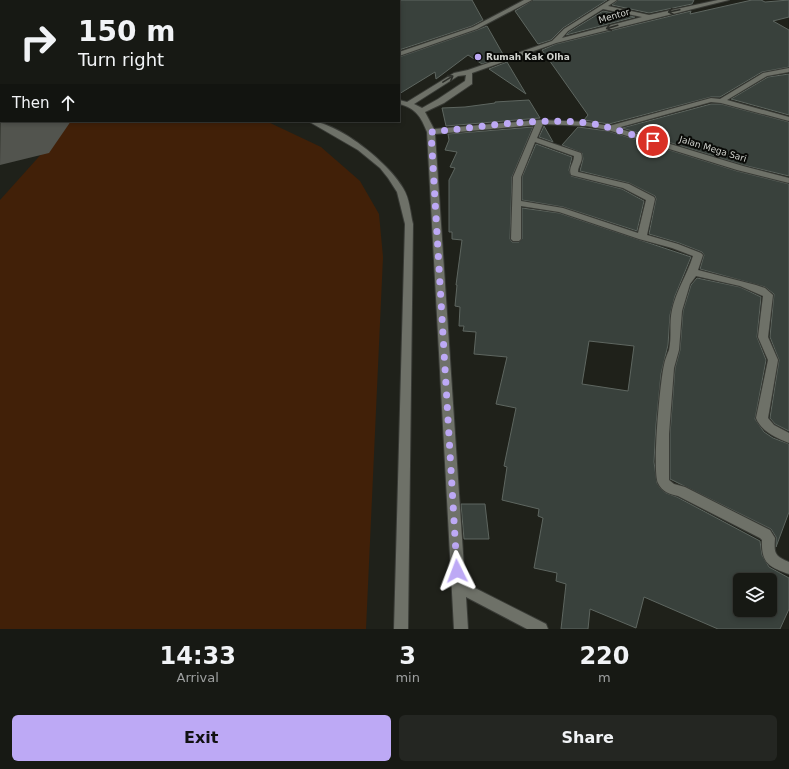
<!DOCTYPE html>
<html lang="en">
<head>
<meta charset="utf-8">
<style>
  body { margin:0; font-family:"DejaVu Sans",sans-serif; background:#242622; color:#f1f3f6; height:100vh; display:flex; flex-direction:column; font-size:15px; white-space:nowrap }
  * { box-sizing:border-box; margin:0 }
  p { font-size:13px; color:#9ea0a0 }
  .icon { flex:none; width:22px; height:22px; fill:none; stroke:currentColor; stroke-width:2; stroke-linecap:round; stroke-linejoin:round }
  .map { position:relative; height:629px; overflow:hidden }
  .sheet { display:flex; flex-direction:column; background:#171914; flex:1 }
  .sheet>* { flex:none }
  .top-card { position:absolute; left:0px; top:0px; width:400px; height:122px; box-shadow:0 2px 6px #0003,0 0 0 1px #363834; background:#171914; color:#f1f3f6; overflow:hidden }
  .buttons { position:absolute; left:733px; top:573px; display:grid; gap:8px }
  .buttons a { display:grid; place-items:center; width:44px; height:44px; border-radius:6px; background:#171914; box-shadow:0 2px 6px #0003,0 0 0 1px #363834; font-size:20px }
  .pin { position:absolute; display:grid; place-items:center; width:34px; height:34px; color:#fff; margin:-17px; border:2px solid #fff; border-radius:50%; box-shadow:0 1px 4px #0007 }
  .me { position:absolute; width:44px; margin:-22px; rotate:357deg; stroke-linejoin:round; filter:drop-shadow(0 0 3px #0008) }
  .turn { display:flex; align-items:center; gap:14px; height:84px; padding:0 12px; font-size:18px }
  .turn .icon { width:52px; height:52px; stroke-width:2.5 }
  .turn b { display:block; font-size:28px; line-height:34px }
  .then { display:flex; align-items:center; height:38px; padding:0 12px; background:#0003; gap:8px; font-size:15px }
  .eta { display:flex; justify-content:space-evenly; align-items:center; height:68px; text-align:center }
  .eta b { font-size:24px; font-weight:600; line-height:28px }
  .cta { display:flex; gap:8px; margin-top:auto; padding:8px 12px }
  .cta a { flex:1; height:46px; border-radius:6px; background:#bda9f5; color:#111; font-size:16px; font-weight:600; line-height:46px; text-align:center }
  .cta a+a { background:#242622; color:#f1f3f6 }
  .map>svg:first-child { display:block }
</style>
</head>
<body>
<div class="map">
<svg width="789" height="629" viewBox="0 0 789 629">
  <rect width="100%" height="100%" fill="#1f211a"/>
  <polygon fill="#412008" points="71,121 266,121 321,147 360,181 379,214 383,257 366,629 0,629 0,200"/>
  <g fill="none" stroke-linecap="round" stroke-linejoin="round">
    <g fill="#52544e" fill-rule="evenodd">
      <polygon points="71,0 181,0 70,1"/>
      <polygon points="1,80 1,121 71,121 49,153 0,165"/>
    </g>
  </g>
  <g fill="#39413c" stroke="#5e6660" fill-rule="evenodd">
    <polygon points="358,0 472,0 483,20 472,26 399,50 399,1"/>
    <polygon points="533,0 607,0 563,28 551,40 538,44 515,11"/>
    <polygon points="618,0 694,0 692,4 649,13 612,5"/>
    <polygon points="752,0 761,0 765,2 789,0 789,17 773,21 789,30 789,67 762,72 720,97 711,97 609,124 584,120 588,115 542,50 556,44 691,11 690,14"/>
    <polygon points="603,11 635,17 566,35 569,32"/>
    <polygon points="487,26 504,56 482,64 468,55 436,79 435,72 399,94 399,57 477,30"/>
    <polygon points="507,62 526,94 489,69"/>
    <polygon points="789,74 789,115 731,99 768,77"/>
    <polygon points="529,100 540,118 446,126 442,108 465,107 495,103 495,102"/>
    <polygon points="711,104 721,104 789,122 789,176 743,165 622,128"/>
    <polygon points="544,126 553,142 539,137"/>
    <path d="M533 127 512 177 510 239 512 242H519L522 239V208L559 213 691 257 675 296 670 315 668 345 661 374 656 425 654 462 657 483 661 489 666 493 677 497 760 541 762 555 769 567 789 578V609L780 629H718L644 597 636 628 590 609 588 629H561L566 584 556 581 557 573 534 568 543 518 538 516 539 509 502 500 507 467 504 466 516 408 496 404 507 357 474 354 476 332 463 331 464 326H459L460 307 455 306 457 285H456L462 240 452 239V232H449V180L455 168 450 167 457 152 445 150 449 140 448 134ZM589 341 634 346 628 391 582 384ZM740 580H770V610H740Z"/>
    <polygon points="578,127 608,131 737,171 789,184 789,431 775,424 770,418 779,360 770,337 774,294 765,287 700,269 704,255 702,252 679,243 649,234 656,199 655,196 629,183 580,171 583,159 582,153 562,145"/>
    <polygon points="536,144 572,157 569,170 571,176 622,189 644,201 637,231 563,207 522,200 522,177"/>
    <polygon points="697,278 740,287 761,297 757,337 766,360 755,419 764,432 773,438 789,444 789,512 776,547 776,537 771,529 670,479 670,434 675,368 680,350 683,311 691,285"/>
    <polygon points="461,504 485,504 489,539 464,539"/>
  </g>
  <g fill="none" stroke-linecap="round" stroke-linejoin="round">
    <defs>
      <g id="service">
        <rect x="311" y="0" width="6" height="1"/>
        <path d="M308 121C337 121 389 163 403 188 410 199 410 212 413 224L408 629H394L405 224 397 192 388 178 380 168 358 150Z"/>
      </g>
      <g id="minor">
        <polygon points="524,0 532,0 477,29 399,56 399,52 473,27"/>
        <path d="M610 0H617L608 6 649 15 718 0H729L556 43 472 73V84L444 103 425 112 434 129 540 120 587 122 609 126 711 98 720 99 763 73 789 68V72L767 76 727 100 789 117V121L721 103 711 102 617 128 743 166 789 178V183L737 170 608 130 587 126 543 124 537 138 581 153C584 161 578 165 578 172L629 184 654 197 655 199 647 235 678 244 701 253 703 255 698 270 756 285 765 288 773 295 768 337 778 360 768 418 774 425 789 433V443C776 438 761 431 756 418L768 360 758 337 763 296 740 286 696 276 690 284 682 311 679 350 674 368 669 434V480L674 484 685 487 770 530 775 538C774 553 774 556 789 562V574C769 567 761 563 762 540L760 538 678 496C670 494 662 492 658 483 652 470 660 382 664 365 665 359 667 355 669 350 672 337 669 323 672 310 676 291 687 275 693 256L672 248 639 239 559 212 521 206V239L519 241H513L511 239 513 177 535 125 435 134 465 583 546 624 548 629H527L466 597 468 629H454L427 132C421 117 416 108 399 104V100L407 102 454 73 468 70 552 41 564 29ZM603 9 642 17 562 38 568 31ZM466 75 465 81 438 99 422 108 414 104 458 76ZM535 142 574 156C574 163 568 168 571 175L623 188 646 200 638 233 563 208 521 201V177Z"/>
      </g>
    </defs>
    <use href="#service" stroke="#393b36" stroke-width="2"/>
    <use href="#minor" stroke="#393b36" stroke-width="2"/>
    <use href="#service" fill="#6e7168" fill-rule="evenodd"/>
    <use href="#minor" fill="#6e7168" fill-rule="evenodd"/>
  </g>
  <defs><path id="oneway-shaft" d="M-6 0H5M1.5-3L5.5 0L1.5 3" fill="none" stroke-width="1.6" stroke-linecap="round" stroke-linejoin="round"/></defs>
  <g stroke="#2c2e29">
    <use href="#oneway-shaft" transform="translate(674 11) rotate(168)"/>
    <use href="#oneway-shaft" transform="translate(612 27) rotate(164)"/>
    <use href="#oneway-shaft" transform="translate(448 79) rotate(-31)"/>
  </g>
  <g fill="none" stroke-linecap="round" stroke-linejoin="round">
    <path stroke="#bda9f5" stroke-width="7" stroke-dasharray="0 12.6" d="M457 571 431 132C482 127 536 117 587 123 610 126 631 135 653 141"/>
  </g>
  <circle fill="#bda9f5" stroke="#090a07" stroke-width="1.5" cx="478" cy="57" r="4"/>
  <g text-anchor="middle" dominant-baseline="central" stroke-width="4" stroke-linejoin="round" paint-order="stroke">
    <g font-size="9" fill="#d3d5d0" stroke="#090a07">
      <text transform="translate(614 16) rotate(-16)">Mentor</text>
      <text transform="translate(713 149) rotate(17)">Jalan Mega Sari</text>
    </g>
    <g font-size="9" font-weight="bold" fill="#d3d5d0" stroke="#090a07" text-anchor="start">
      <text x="486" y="57">Rumah Kak Olha</text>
    </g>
  </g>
</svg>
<div class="buttons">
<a><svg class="icon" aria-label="layers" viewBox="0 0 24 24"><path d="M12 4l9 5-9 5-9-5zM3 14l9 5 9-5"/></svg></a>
</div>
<div class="pin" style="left:653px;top:141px;background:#d93025"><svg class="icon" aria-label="arrive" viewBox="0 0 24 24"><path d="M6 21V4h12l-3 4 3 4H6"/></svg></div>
<svg class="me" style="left:457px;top:571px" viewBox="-20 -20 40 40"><path d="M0-17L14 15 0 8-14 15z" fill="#bda9f5" stroke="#fff" stroke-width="4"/></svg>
<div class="top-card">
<div class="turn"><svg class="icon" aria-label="right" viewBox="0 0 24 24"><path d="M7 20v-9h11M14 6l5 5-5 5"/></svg><div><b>150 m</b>Turn right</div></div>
<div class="then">Then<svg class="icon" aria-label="ahead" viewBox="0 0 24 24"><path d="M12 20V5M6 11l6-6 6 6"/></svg></div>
</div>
</div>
<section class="sheet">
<div class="eta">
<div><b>14:33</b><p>Arrival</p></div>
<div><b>3</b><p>min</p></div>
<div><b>220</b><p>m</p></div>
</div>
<div class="cta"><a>Exit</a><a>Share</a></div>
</section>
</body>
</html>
